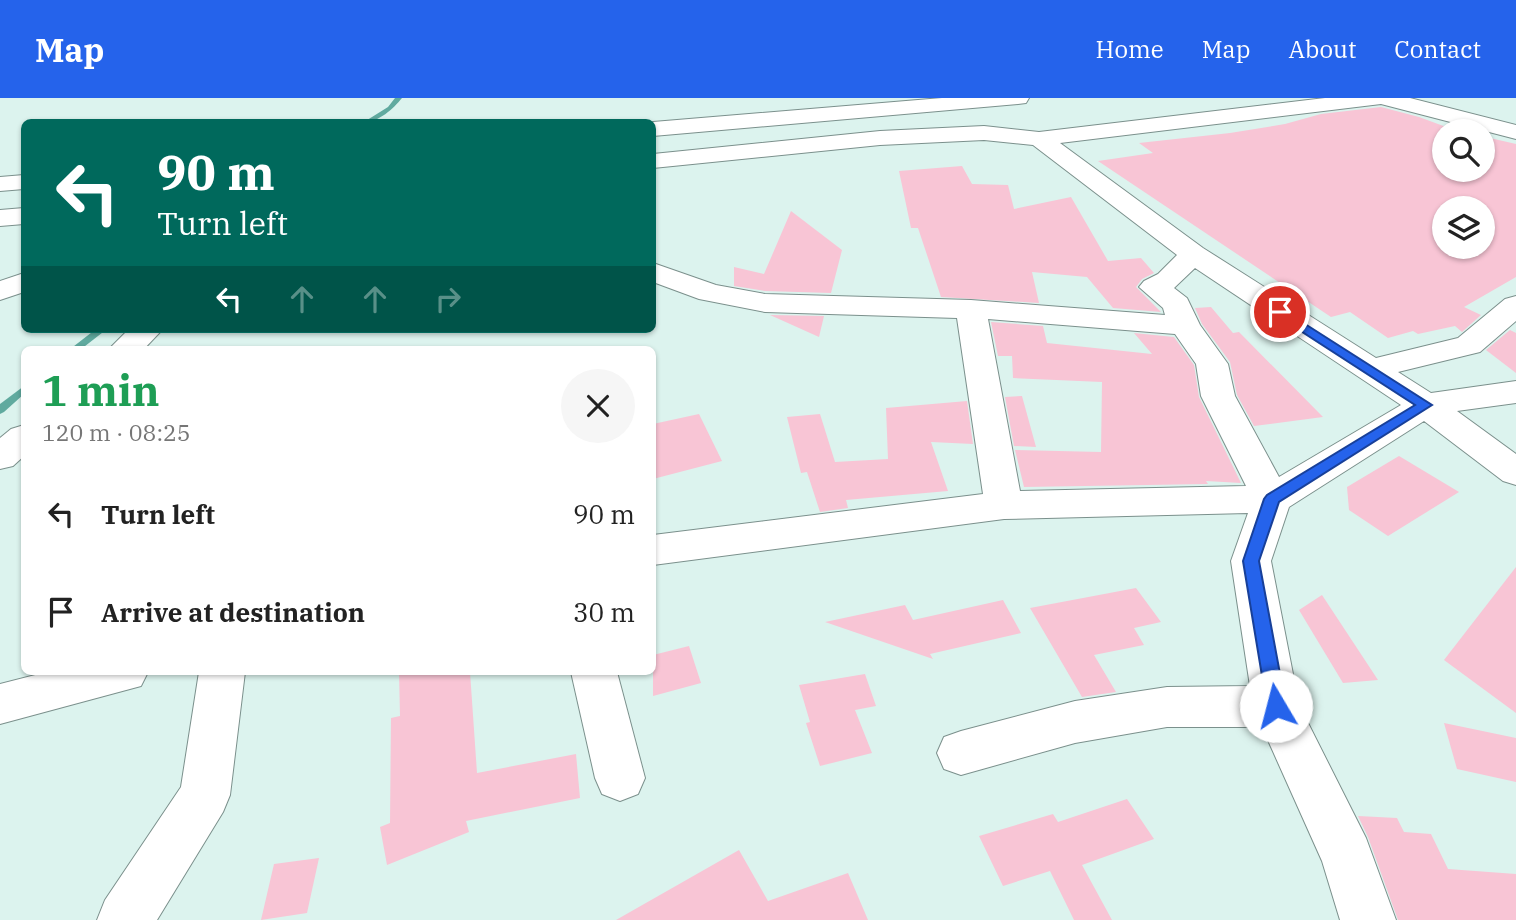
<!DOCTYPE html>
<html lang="en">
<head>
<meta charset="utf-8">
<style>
  body { margin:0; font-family:"IBM Plex Serif",serif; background:#f6f6f6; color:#222; height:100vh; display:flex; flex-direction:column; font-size:26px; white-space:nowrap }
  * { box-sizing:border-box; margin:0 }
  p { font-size:23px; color:#767676 }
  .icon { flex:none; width:38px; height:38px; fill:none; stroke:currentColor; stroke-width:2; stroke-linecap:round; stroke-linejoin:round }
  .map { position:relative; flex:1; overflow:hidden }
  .panel { position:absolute; left:21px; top:248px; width:635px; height:329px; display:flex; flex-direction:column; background:#fff; border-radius:10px; box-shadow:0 2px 5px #0004 }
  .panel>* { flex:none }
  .top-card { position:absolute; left:21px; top:21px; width:635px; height:214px; border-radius:10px; box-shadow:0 2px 5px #0004; background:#00695c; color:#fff; overflow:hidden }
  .buttons { position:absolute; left:1432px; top:21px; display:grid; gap:14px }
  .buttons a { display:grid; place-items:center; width:63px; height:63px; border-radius:50%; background:#fff; box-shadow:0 2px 5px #0004; font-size:35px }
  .pin { position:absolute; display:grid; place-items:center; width:60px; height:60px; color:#fff; margin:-30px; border:4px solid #fff; border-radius:50%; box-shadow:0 2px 7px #0007 }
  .me { position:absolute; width:77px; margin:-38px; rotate:352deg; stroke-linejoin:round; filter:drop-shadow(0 0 5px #0008) }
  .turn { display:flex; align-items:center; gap:24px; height:147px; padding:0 21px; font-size:32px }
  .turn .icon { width:91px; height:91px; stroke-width:2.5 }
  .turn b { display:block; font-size:49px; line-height:60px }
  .lanes { display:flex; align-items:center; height:66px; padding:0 21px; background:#0003; justify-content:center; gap:35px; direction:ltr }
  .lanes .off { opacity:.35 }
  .round { display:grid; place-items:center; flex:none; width:74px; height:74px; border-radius:37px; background:#f6f6f6 }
  .headline { display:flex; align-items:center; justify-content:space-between; height:119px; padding:0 21px }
  h1 { font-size:42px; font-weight:800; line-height:52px; color:#1e9e55 }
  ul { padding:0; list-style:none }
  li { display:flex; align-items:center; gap:21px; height:98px; padding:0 21px }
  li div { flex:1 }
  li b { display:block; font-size:26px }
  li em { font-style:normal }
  header { display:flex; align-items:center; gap:42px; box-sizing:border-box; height:98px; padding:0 35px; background:#2563eb; color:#fff }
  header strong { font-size:33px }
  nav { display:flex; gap:38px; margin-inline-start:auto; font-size:24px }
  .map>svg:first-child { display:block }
</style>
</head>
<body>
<header>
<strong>Map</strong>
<nav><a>Home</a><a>Map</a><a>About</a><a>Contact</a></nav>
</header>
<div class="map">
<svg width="1516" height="822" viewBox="0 0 1516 822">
  <rect width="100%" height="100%" fill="#dcf3ee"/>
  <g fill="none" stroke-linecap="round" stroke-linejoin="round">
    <g fill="#60aa9f" fill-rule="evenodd">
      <path d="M395 0H402C393 11 379 24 364 24L388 9Z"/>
      <polygon points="96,231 107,231 80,252 69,252"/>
      <polygon points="24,288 24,296 4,314 0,316 0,306"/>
    </g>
  </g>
  <g fill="#f8c5d5" fill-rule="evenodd">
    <path d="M1381 9 1419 19 1457 33H1444V72H1482V43L1487 45 1490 40 1516 46V179L1464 209 1481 217 1462 234 1455 228 1418 236 1413 233 1388 240 1350 214 1331 219 1098 63 1153 55 1139 45 1230 35 1285 26 1321 16ZM1444 110H1482V149H1444Z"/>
    <polygon points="962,68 972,86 1008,87 1014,111 1071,99 1108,163 1141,160 1154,175 1142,181 1136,189 1161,214 1113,210 1087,179 1032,174 1039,205 941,199 918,130 911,130 899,73"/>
    <polygon points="791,113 842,152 831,195 765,193 734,188 734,169 764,176"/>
    <polygon points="1211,209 1233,235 1239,234 1323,319 1254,328 1237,297 1230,264 1202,226 1195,210"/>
    <polygon points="770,217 824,218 819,239"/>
    <polygon points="991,224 1043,228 1047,245 1152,256 1134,235 1174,239 1194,267 1199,299 1241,385 1206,383 1208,386 1024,389 1015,352 1101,354 1102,284 1013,280 1012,258 998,258"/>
    <polygon points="1510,232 1516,235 1516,275 1486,252"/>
    <polygon points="1022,298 1036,349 1014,348 1005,299"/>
    <polygon points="967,303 973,346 931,344 948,393 846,402 848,410 820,414 807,374 801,375 787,319 820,316 835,364 888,361 886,310"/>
    <polygon points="699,316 722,363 653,381 653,326"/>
    <polygon points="1399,358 1459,394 1388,438 1349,412 1347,389"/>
    <polygon points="1516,469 1516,615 1444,562"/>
    <polygon points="1136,490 1161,524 1134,530 1144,547 1094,557 1116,594 1082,599 1030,510"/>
    <polygon points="1322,497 1378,582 1343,585 1299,512"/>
    <polygon points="1003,502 1021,535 930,556 933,561 825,524 905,507 913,522"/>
    <polygon points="689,548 701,585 653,598 653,557"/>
    <polygon points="399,574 470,574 477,675 576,656 580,700 466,723 469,734 387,767 380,729 390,725 391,620 400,618"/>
    <polygon points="865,576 876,608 855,612 872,655 820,668 806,625 810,624 799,587"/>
    <polygon points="1444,625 1516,640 1516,684 1457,671"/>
    <polygon points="1127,701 1154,741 1082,767 1112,822 1074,822 1050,773 1003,788 979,738 1053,716 1058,724"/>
    <polygon points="1358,718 1397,720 1404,734 1431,736 1448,771 1516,776 1516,822 1398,822 1368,739"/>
    <polygon points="739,752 768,803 848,775 868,822 616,822"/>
    <polygon points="319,760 307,815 261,822 274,766"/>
  </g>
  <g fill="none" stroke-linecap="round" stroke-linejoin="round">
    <defs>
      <g id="minor">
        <path d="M1325 0H1410L1516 27V41L1381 6 1060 45 1203 150 1376 260 1458 240 1505 201 1516 198V223L1480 254 1398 274 1431 295 1516 283V305L1457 313 1516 356V387L1503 383 1424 323 1289 409 1271 463 1299 607 1366 740 1396 822H1340L1322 763 1262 629H1167L1075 645 961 677 944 671 937 655 944 639 961 633 1075 603 1167 589 1250 588 1231 463 1248 415 1004 421 653 467V437L983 396 957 220 765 214 699 201 653 184V165L716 187 765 196 971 202 1165 217 1163 210 1139 189 1144 183 1158 176 1177 157 1033 47 984 42 880 47 653 70V56L880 33 984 28 1039 34ZM1195 170 1401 307 1279 379 1235 298 1228 266 1200 227 1187 200 1174 190ZM988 221 1175 236 1196 266 1201 298 1246 388 1020 393Z"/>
        <polygon points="24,110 24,126 0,128 0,112"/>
        <polygon points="24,175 24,194 0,202 0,183"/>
        <polygon points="47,574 148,574 141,588 0,626 0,586"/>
        <polygon points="199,574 245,574 230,697 223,714 157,822 97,822 105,802 181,689"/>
        <polygon points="571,574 617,574 645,680 638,696 620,703 602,696 595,680"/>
      </g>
      <g id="major">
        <polygon points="129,231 163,231 143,252 108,252"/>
        <polygon points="24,327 24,358 13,368 0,371 0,340 11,331"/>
      </g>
      <g id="highway">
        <polygon points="942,0 1029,0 1026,5 1018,6 653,38 653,24"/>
        <polygon points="24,77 24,91 0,93 0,79"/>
      </g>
    </defs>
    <use href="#minor" stroke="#7b908c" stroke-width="2"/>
    <use href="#major" stroke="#7b908c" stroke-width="2"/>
    <use href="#highway" stroke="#7b908c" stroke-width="2"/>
    <use href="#minor" fill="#fff" fill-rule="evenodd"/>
    <use href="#major" fill="#fff" fill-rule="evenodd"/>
    <use href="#highway" fill="#fff" fill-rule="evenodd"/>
  </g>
  <polygon fill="#2563eb" stroke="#184099" stroke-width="2" points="1280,210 1432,307 1279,404 1259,463 1286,608 1283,614 1276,616 1269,614 1267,608 1243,463 1264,401 1267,397 1415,307 1276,217 1274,214"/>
</svg>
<div class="buttons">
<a><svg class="icon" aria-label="search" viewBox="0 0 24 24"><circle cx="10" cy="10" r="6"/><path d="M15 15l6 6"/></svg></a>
<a><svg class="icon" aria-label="layers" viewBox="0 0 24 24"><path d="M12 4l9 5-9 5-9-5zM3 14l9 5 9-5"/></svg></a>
</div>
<div class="pin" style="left:1280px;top:214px;background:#d93025"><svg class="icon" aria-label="arrive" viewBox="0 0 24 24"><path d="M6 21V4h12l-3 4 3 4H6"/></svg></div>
<svg class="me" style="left:1276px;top:608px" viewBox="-20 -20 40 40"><circle r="19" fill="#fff"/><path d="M0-13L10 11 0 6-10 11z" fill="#2563eb"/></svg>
<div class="top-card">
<div class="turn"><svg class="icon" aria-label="left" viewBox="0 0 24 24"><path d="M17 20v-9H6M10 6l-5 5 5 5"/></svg><div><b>90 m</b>Turn left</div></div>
<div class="lanes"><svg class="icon" aria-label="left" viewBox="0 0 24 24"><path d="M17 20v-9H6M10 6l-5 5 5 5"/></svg><svg class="icon off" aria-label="ahead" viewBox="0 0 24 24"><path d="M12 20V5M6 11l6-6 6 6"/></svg><svg class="icon off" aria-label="ahead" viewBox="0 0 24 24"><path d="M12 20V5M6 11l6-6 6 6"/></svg><svg class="icon off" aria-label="right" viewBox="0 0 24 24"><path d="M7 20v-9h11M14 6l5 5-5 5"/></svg></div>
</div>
<section class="panel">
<div class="headline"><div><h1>1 min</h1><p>120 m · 08:25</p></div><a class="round"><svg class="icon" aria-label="close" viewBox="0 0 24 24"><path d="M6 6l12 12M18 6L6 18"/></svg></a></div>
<ul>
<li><svg class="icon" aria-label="left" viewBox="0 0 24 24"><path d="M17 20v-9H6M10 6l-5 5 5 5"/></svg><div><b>Turn left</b></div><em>90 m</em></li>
<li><svg class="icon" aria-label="arrive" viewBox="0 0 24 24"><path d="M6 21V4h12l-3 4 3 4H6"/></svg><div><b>Arrive at destination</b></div><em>30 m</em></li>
</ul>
</section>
</div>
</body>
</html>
